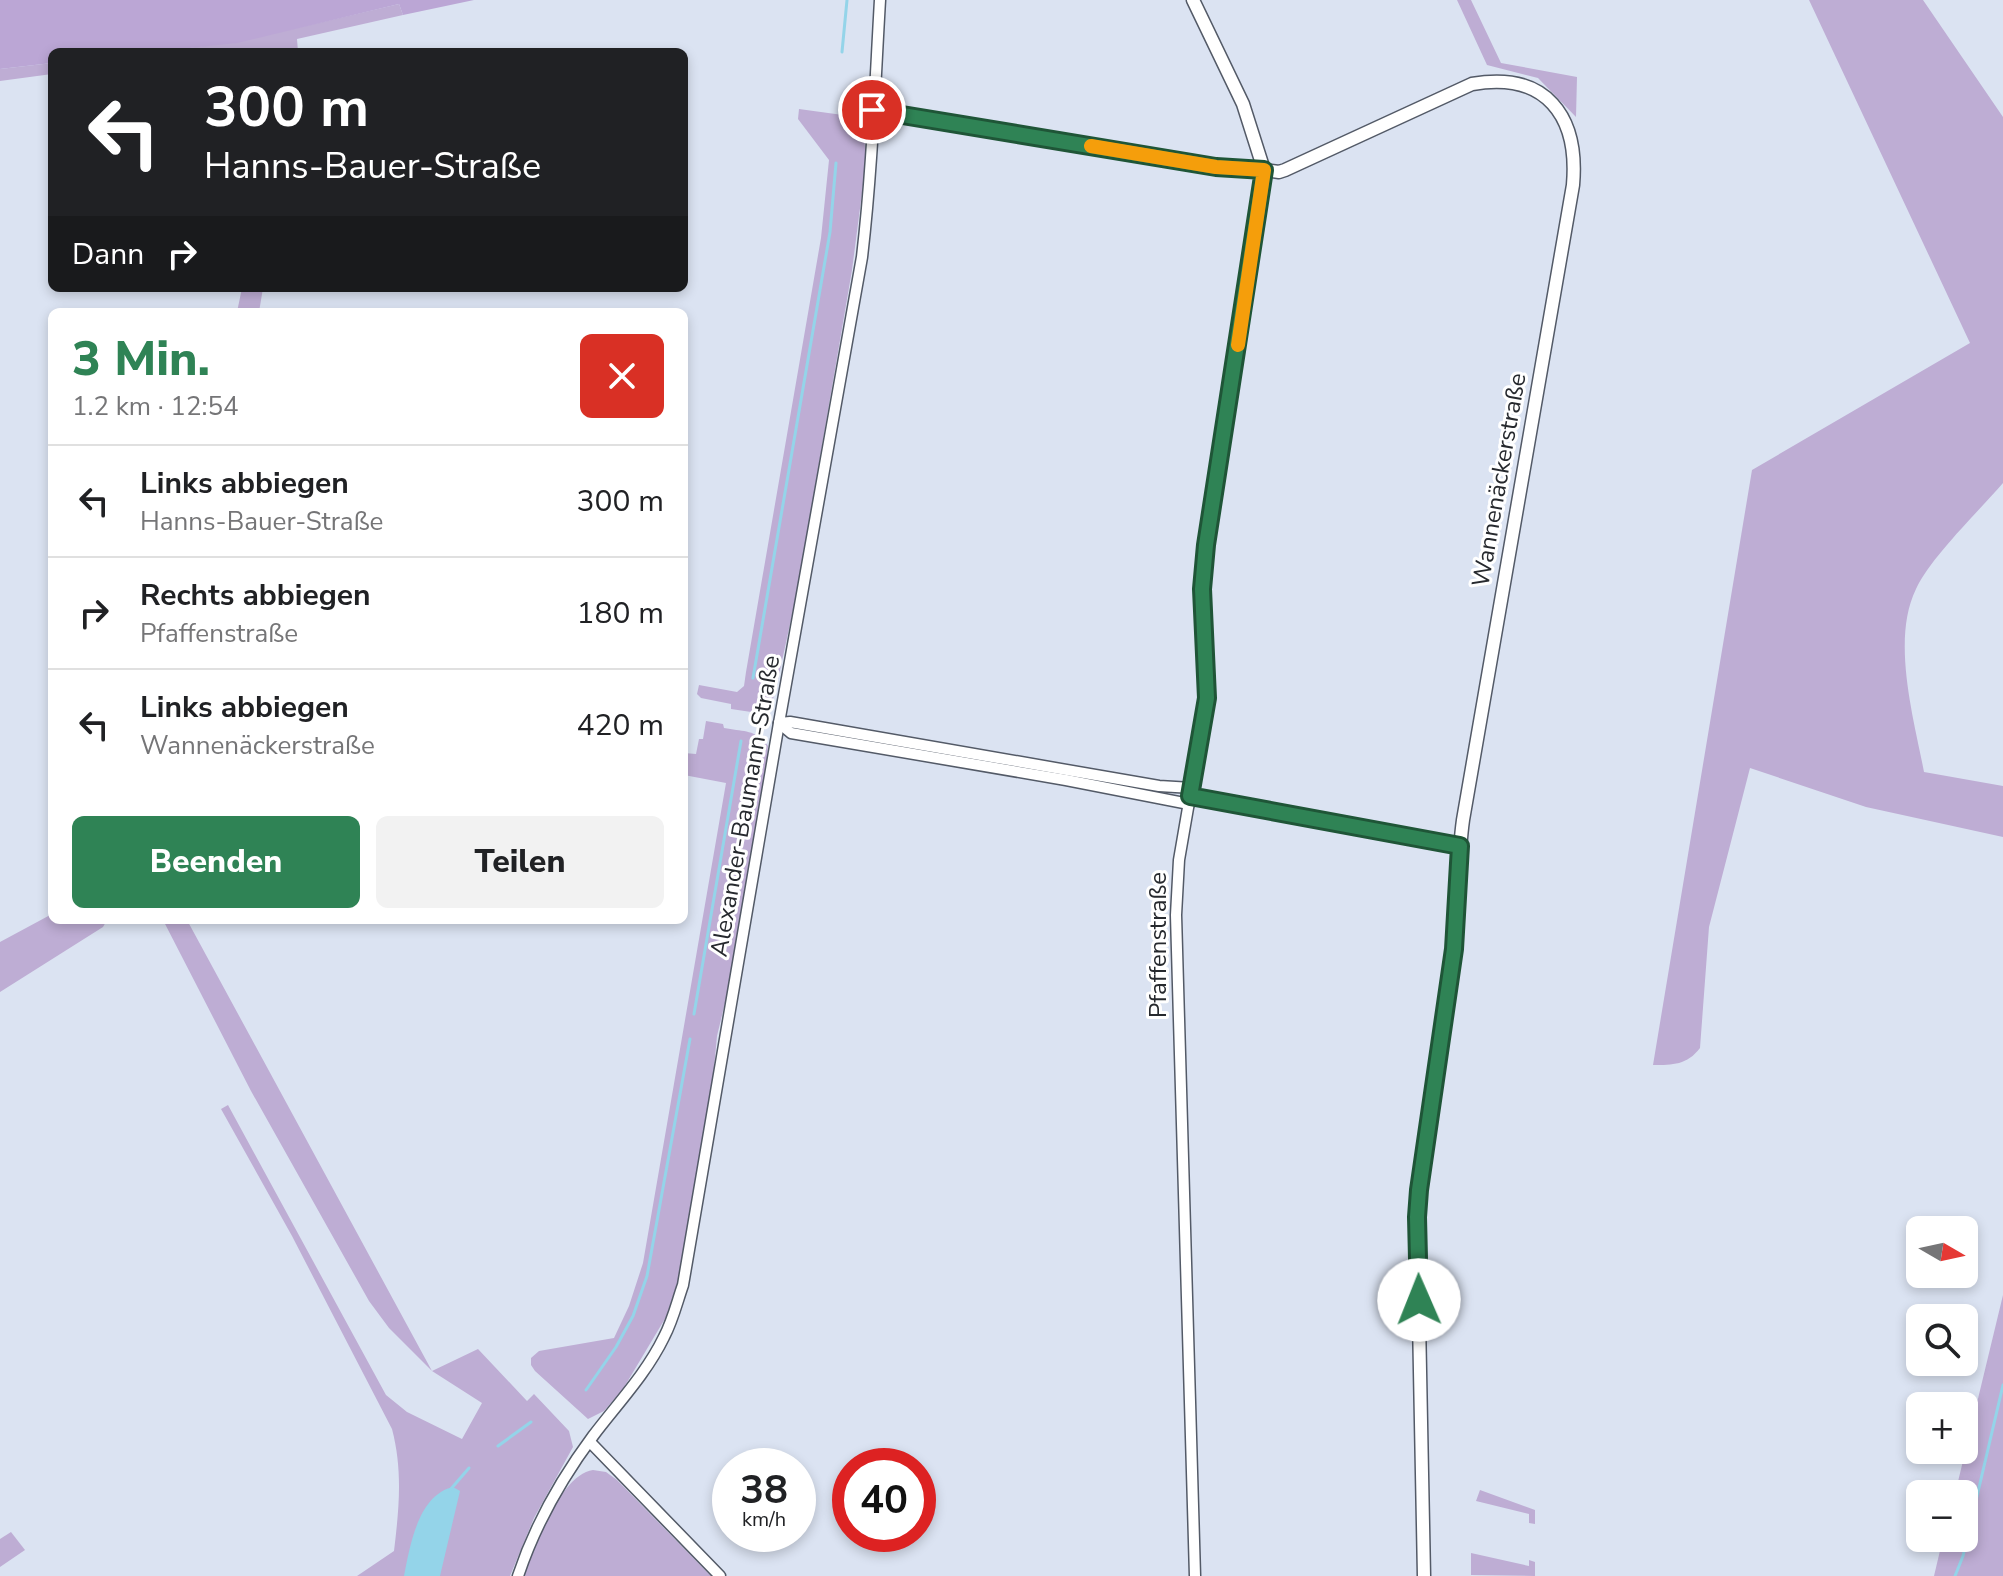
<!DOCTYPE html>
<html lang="de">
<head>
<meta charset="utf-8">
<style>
  body { margin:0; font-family:"Nunito Sans",sans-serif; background:#f2f2f2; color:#202124; height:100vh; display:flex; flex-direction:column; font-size:30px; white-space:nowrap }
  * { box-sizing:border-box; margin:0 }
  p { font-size:26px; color:#757577 }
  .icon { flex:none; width:44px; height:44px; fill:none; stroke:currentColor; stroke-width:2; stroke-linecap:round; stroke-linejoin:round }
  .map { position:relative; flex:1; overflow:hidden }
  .panel { position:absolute; left:48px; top:308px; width:640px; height:616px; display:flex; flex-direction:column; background:#fff; border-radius:12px; box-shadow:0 4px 12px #0003 }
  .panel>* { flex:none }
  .banner { position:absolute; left:48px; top:48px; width:640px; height:244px; border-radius:12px; box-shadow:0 4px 12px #0003; background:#202124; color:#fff; overflow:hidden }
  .needle { width:52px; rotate:99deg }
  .fabs { position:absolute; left:1906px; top:1216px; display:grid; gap:16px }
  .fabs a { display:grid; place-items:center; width:72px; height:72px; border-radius:12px; background:#fff; box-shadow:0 4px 12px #0003; font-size:40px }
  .speed { position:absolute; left:712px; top:1448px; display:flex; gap:16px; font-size:40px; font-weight:700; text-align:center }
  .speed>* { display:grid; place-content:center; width:104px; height:104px; border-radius:50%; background:#fff; box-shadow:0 4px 12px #0003; line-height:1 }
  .speed small { font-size:20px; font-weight:400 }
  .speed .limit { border:12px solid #d22; background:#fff; color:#111 }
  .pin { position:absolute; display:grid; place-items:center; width:68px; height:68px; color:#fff; margin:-34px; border:4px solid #fff; border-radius:50%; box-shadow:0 2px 8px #0007 }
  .me { position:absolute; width:88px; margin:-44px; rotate:359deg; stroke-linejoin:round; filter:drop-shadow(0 0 6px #0008) }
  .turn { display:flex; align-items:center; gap:28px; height:168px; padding:0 24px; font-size:36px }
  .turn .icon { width:104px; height:104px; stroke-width:2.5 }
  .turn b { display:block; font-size:56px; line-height:68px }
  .then { display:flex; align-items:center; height:76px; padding:0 24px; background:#0003; gap:16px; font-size:30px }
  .round { display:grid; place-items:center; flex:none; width:84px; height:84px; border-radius:12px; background:#f2f2f2 }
  .headline { display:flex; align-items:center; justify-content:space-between; height:136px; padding:0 24px }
  h1 { font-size:48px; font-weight:800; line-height:60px; color:#2f8355 }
  .primary-button { display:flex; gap:16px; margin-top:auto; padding:16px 24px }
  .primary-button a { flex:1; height:92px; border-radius:12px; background:#2f8355; color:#fff; font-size:32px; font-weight:800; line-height:92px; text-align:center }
  .primary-button a+a { background:#f2f2f2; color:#202124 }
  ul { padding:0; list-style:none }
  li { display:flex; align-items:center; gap:24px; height:112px; padding:0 24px; border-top:2px solid #e0e0e0 }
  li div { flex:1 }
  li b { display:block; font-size:30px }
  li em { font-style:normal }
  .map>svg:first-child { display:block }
</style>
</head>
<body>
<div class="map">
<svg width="2003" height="1576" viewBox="0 0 2003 1576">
  <rect width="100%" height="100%" fill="#dbe3f2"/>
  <g fill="#beadd4">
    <polygon points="1457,0 1471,0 1501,63 1577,77 1576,117 1538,78 1487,65"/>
    <path d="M1809 0H1923L2003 117V483C1978 512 1931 557 1916 589 1891 640 1914 719 1924 772L2003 786V837L1866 807 1750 768 1709 927 1700 1048C1687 1065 1673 1065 1653 1065L1752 470 1970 343Z"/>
    <polygon points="399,4 403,15 297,39 298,52 152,52 237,42"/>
    <polygon points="52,63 52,74 0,81 0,69"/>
    <polygon points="799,109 850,116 857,122 864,134 866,162 852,270 797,592 775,693 770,707 758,713 731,709 731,704 701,698 697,694 699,685 737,692 744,686 746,672 821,238 829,160 798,119"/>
    <polygon points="242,288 263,288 259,312 237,312"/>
    <path d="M706 721 723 724 724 728C744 732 756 729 768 746L766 769 729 986 717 1036 713 1079 678 1281 666 1317 623 1389 604 1411 588 1419 535 1371 531 1365V1358L539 1351 614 1338 629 1306 643 1263 726 783 684 775V753L696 754 699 739H703Z"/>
    <polygon points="52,914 52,920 107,920 103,927 0,992 0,942"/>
    <path d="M163 920H187L432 1371 478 1349 527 1401 534 1394 569 1431 573 1447 534 1518 510 1576H357L394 1551C399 1509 403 1471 392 1429L292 1236 221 1109 228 1105 386 1395 407 1412 462 1439 482 1403 432 1371 389 1328 369 1301 251 1091Z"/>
    <polygon points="2003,1295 2003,1576 1934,1576 1943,1538 1964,1538 1964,1494 1955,1494"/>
    <path d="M593 1470 606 1472 617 1480 711 1576H523C533 1548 561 1474 593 1470Z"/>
    <polygon points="1480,1490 1535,1510 1535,1524 1529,1523 1529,1514 1476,1501"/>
    <polygon points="11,1532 25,1550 0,1567 0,1539"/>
    <polygon points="1471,1553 1529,1566 1529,1560 1535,1562 1535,1576 1471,1575"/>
  </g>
  <polygon fill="#bba6d5" points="0,0 474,0 403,15 399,4 237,43 152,52 52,52 52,63 0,69"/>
  <path fill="#94d4e9" d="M453 1487 460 1491 440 1576H404C410 1546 418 1495 453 1487Z"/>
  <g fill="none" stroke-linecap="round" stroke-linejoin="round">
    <g stroke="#94d4e9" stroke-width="3">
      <polyline points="842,52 847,0"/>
      <polyline points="753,678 830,232 836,163"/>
      <polyline points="694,1014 741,741"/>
      <polyline points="586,1390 616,1347 633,1316 647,1276 690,1039"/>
      <polyline points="498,1446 531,1422"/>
      <polyline points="450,1490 469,1468"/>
      <polyline points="1955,1576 1963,1556 2003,1385"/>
    </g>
    <defs>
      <g id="minor">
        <polyline points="872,110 1216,167 1264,170 1206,545 1202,589 1207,698 1179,860 1176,915 1195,1576"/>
        <polyline points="779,723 791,733 1066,780 1189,804"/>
        <polyline points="779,723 790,722 1159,786 1192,788"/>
        <polyline points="1190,796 1460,846"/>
        <polyline points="590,1442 720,1576"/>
        <path d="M518 1576C535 1525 561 1479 593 1436 618 1403 646 1374 664 1337 673 1320 677 1302 683 1285L779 723 862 257C872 172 875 86 880 0"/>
      </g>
      <path id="tertiary" d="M1193 0 1243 104 1264 170 1279 172 1285 170 1472 84C1546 71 1579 116 1573 185L1463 820C1457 863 1459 906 1454 949 1445 1039 1425 1127 1417 1217L1424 1576"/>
    </defs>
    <use href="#minor" stroke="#535a67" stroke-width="13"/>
    <use href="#tertiary" stroke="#535a67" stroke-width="15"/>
    <use href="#minor" stroke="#fff" stroke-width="10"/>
    <use href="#tertiary" stroke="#fff" stroke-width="12"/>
  </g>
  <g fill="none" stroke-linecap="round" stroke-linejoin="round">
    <defs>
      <polyline id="route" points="872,110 1216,167 1264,170 1206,545 1202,589 1207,698 1190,796 1460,846 1454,949 1419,1190 1417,1217 1419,1300"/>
    </defs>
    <use href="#route" stroke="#1f5537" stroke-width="20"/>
    <use href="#route" stroke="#2f8355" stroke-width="14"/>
    <polyline stroke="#f59e0b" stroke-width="14" points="1091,146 1216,167 1264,170 1238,345"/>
  </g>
  <g text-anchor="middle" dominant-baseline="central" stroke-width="6" stroke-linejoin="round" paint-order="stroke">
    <g font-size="24" fill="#26292e" stroke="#fff">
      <text transform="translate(1499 480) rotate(-80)">Wannenäckerstraße</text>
      <text transform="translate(745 806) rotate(-80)">Alexander-Baumann-Straße</text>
      <text transform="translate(1158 945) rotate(-90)">Pfaffenstraße</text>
    </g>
  </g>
</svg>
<div class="fabs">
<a><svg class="needle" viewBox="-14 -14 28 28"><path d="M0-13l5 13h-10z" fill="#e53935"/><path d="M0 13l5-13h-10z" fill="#757577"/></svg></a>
<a><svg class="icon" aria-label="search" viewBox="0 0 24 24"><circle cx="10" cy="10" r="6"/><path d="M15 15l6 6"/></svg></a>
<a>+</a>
<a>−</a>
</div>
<div class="speed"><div>38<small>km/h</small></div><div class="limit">40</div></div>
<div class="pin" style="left:872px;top:110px;background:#d93025"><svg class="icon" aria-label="arrive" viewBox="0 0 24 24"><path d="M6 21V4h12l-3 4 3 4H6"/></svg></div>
<svg class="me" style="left:1419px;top:1300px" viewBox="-20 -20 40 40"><circle r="19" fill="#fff"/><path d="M0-13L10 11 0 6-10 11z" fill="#2f8355"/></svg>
<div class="banner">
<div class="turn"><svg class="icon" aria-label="left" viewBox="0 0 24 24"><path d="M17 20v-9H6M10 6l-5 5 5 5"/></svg><div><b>300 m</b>Hanns-Bauer-Straße</div></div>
<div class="then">Dann<svg class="icon" aria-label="right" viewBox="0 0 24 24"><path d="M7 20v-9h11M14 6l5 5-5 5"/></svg></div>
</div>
<section class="panel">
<div class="headline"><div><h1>3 Min.</h1><p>1.2 km · 12:54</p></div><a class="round" style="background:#d93025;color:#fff"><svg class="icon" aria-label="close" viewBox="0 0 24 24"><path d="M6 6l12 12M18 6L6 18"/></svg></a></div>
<ul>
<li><svg class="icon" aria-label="left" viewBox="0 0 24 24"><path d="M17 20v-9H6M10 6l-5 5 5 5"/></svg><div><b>Links abbiegen</b><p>Hanns-Bauer-Straße</p></div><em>300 m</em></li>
<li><svg class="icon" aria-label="right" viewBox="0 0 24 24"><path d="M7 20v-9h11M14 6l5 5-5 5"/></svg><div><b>Rechts abbiegen</b><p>Pfaffenstraße</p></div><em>180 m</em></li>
<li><svg class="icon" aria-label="left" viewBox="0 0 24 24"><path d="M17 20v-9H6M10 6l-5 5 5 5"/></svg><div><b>Links abbiegen</b><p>Wannenäckerstraße</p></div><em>420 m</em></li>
</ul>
<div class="primary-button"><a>Beenden</a><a>Teilen</a></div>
</section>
</div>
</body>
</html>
